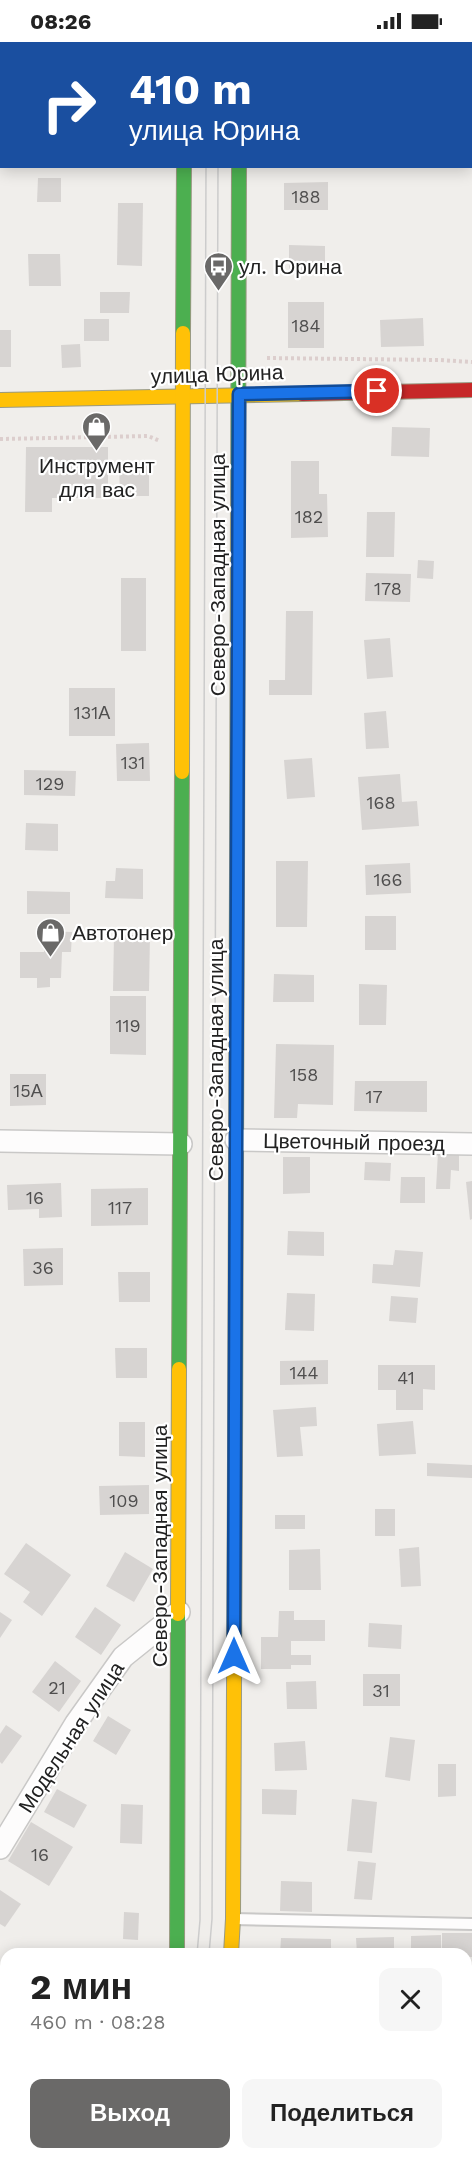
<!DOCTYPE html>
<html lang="ru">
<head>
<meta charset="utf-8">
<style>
  body { margin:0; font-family:"Work Sans",sans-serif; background:#f6f6f6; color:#222; height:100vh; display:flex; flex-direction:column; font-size:22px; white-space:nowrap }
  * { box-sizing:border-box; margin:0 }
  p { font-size:20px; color:#767676 }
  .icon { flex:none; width:33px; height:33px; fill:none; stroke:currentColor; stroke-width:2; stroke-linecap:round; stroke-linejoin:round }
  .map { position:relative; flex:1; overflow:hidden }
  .sheet { position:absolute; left:0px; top:1906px; width:472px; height:212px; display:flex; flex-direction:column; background:#fff; border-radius:18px 18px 0 0; box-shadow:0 3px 15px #0003 }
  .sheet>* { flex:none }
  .top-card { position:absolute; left:0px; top:0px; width:472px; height:126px; box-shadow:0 3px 15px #0003; background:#1a4fa0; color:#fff; overflow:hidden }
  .pin { position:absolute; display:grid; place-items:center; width:51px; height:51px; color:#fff; margin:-26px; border:3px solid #fff; border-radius:50%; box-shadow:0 2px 6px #0007 }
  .me { position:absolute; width:66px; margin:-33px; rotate:0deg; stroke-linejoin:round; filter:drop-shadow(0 0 4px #0008) }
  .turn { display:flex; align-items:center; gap:21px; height:126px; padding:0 30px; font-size:27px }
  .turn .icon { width:78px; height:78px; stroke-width:2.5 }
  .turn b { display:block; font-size:42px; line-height:51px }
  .round { display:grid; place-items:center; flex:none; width:63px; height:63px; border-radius:12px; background:#f6f6f6 }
  .summary { display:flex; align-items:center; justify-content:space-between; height:102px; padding:0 30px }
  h1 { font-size:36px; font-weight:700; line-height:45px }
  .cta { display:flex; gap:12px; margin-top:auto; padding:12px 30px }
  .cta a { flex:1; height:69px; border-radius:12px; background:#6a6968; color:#fff; font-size:24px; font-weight:700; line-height:69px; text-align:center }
  .cta a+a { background:#f6f6f6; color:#222 }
  .status { display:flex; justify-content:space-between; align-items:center; height:42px; padding:0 30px; background:#fff; direction:ltr }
  .status svg { height:16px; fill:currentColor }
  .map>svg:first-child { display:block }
</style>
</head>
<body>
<div class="status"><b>08:26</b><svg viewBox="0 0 49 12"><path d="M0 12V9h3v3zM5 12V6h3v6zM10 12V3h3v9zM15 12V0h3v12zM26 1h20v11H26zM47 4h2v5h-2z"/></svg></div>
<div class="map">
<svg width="472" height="2117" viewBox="0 0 472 2117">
  <rect width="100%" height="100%" fill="#f0eeeb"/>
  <g fill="#d7d4d2">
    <polygon points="38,136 61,136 61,160 37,160"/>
    <polygon points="328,140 328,168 284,168 284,141"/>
    <polygon points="118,161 143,161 142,224 117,223"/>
    <polygon points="289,203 325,204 325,231 289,231"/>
    <polygon points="28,212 60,212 61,244 29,244"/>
    <polygon points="100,250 130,250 129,271 100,271"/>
    <rect x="288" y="260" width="36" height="46"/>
    <polygon points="423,276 424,304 381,305 380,278"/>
    <rect x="84" y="277" width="25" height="22"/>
    <rect x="0" y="288" width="11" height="37"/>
    <polygon points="80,302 81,325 62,326 61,303"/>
    <polygon points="392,385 430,386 429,415 391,414"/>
    <polygon points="26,405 108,405 108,456 52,456 52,470 25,470"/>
    <polygon points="291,419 319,419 319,452 327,452 328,495 291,496"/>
    <polygon points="119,421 149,421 149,454 120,454"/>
    <polygon points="367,470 395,470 394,515 366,515"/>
    <polygon points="418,518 434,519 433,537 417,536"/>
    <polygon points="366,531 411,532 410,560 365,559"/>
    <rect x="121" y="536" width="25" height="73"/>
    <polygon points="286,569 313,569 312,653 269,653 269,638 285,638"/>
    <polygon points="390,596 393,635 367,637 364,598"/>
    <rect x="69" y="646" width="46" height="48"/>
    <polygon points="386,669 389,706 366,707 364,671"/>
    <polygon points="149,701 150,739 117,739 116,702"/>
    <polygon points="312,716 315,755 287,757 284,718"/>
    <polygon points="24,728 76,729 75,754 24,753"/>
    <polygon points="400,732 402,760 417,759 419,784 362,788 358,735"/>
    <polygon points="26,781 58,782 58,809 25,808"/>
    <polygon points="276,819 308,819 307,885 276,885"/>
    <polygon points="410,821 411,851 366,853 365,823"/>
    <polygon points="116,826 143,827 143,857 105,856 106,839 115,839"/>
    <polygon points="27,849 70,850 70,872 27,872"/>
    <rect x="365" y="874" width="31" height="34"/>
    <polygon points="44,889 72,890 71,910 62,910 61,936 50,936 50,945 37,946 37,936 20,936 20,910 44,910"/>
    <polygon points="114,893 150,893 149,949 113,949"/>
    <polygon points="274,932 314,933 314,960 273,960"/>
    <polygon points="359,942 387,943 386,983 359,983"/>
    <polygon points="110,954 146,954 146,1013 110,1012"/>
    <polygon points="276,1002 334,1003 333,1063 298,1062 297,1076 274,1076"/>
    <polygon points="10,1032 46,1032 46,1063 10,1064"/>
    <polygon points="355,1039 427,1039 427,1070 354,1069"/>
    <polygon points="438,1110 459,1110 459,1129 451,1128 450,1147 436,1147"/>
    <polygon points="283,1115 310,1115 310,1151 283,1152"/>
    <polygon points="365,1120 391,1121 390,1139 364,1138"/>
    <polygon points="401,1135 425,1135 425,1161 400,1161"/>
    <polygon points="472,1139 472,1177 470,1178 466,1140"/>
    <polygon points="61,1141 62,1175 39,1176 39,1167 8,1168 7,1143"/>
    <polygon points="148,1146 148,1183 91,1184 91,1147"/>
    <polygon points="288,1189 324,1190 324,1214 287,1213"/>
    <polygon points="63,1206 63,1243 24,1244 23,1207"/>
    <polygon points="395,1208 423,1210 420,1245 372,1241 373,1222 393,1223"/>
    <polygon points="118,1230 150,1230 150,1260 119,1260"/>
    <polygon points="287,1251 315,1252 314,1289 285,1288"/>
    <polygon points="391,1254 418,1256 416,1281 389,1279"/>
    <polygon points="115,1306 147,1306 147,1336 116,1336"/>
    <polygon points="328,1318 328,1342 280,1343 280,1319"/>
    <polygon points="378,1323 435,1323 435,1348 423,1347 423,1368 396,1368 396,1348 378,1348"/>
    <polygon points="316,1365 317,1384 300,1385 303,1414 277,1415 273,1368"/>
    <polygon points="413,1379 416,1412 379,1414 377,1382"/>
    <polygon points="119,1380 145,1380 145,1415 119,1414"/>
    <polygon points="427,1421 472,1423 472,1436 427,1434"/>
    <polygon points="149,1443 149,1472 100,1473 99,1444"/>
    <rect x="375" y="1467" width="20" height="27"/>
    <rect x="275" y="1473" width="30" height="14"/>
    <polygon points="26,1501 71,1533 42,1574 23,1560 30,1550 4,1532"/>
    <polygon points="419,1505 421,1544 401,1545 399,1507"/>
    <polygon points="320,1507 321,1548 289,1548 289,1508"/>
    <polygon points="125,1510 153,1527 134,1560 106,1544"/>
    <polygon points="95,1565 121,1583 101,1613 75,1595"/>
    <polygon points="279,1569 294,1569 294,1578 325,1578 325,1599 291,1599 291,1613 311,1613 311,1623 291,1623 291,1627 261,1627 261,1595 278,1595"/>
    <polygon points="0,1570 12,1578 0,1596"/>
    <polygon points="369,1581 402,1583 401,1607 368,1605"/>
    <polygon points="55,1619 81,1639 59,1670 32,1650"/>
    <rect x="363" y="1632" width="37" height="32"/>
    <polygon points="316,1639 317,1667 287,1667 286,1640"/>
    <polygon points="108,1674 131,1688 116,1713 93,1699"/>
    <polygon points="6,1683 22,1694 2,1722 0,1720 0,1692"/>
    <polygon points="390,1695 415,1698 410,1739 385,1735"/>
    <polygon points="305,1699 307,1728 275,1729 274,1701"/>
    <polygon points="438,1722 456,1722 456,1754 438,1755"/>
    <polygon points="57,1747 87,1763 74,1786 44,1770"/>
    <polygon points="262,1747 297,1748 296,1773 262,1772"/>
    <polygon points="352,1757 377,1760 372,1811 347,1809"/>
    <polygon points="121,1762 143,1763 142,1802 120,1801"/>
    <polygon points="31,1780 73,1805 49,1844 8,1819"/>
    <polygon points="358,1819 376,1821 372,1858 354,1857"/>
    <polygon points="281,1839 312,1840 312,1870 280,1869"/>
    <polygon points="0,1848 21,1862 5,1885 0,1882"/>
    <polygon points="124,1870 139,1871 138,1898 123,1897"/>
    <polygon points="442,1891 472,1891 472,1915 466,1915 466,1912 442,1912"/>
    <polygon points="441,1893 441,1912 421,1912 421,1906 411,1907 411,1894"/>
    <polygon points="394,1895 394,1912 357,1912 356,1896"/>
    <polygon points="281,1896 331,1897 331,1912 280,1912"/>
    <polygon points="470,1969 472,1969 472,2009 468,2008"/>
    <polygon points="466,2042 472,2046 471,2076 466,2073"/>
    <polygon points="263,2112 296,2112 294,2116 289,2113 287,2117 280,2114 278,2117 271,2117"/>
    <polygon points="334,2112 347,2112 356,2117 331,2117"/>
  </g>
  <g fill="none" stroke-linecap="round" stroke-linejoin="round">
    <defs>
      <polyline id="lane" points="234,1877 472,1882"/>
      <g id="street">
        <polyline points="236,1098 472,1102"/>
        <polyline points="0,1099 181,1102"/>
        <polyline points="0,1806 76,1681 123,1615 179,1570"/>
        <polyline points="0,1991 6,1995"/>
        <polyline points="210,2112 218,2117"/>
      </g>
      <g id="fast">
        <polyline points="184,0 184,2"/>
        <polyline points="183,291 184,124"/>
        <polyline points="238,458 239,124"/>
        <polyline points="179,1327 182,730"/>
        <polyline points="235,1416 237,830"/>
        <polyline points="177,1912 178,1572"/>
        <polyline points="76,2117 79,2112"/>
      </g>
      <g id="slow">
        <polyline points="240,0 240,2"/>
        <polyline points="0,358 302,352"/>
        <polyline points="182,730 183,291"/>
        <polyline points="237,830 238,458"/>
        <polyline points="178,1572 179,1327"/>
        <polyline points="231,1912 233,1877 235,1416"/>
      </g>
      <g id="jam">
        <polyline points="302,352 472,348"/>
        <polyline points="140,2117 143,2112"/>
      </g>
    </defs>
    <use href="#lane" stroke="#c9c8c7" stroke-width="14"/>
    <use href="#street" stroke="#c9c8c7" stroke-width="24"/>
    <use href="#fast" stroke="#999a82" stroke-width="16"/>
    <use href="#slow" stroke="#999a82" stroke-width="16"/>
    <use href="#jam" stroke="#999a82" stroke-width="16"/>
    <g stroke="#dccecd" stroke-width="4" stroke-dasharray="3 3" stroke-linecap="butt">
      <polyline points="267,316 439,318 472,320"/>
      <polyline points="0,397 148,394 160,399"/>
    </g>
    <use href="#lane" stroke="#fdfcfc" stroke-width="10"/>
    <use href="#street" stroke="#fdfcfc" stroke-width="21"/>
    <use href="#fast" stroke="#4caf50" stroke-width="14"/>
    <use href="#slow" stroke="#ffc107" stroke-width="14"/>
    <use href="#jam" stroke="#c62828" stroke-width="14"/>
    <g stroke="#ccc" stroke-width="1.5">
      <polyline points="206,2 206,0"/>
      <polyline points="218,2 218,0"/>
      <polyline points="197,1912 200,1878 206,124"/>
      <polyline points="209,1912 212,1877 218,124"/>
      <polyline points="102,2117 105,2112"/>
      <polyline points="116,2117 119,2112"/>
    </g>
  </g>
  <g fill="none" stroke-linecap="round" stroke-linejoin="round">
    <defs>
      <polyline id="route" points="234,1614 239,352 377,349"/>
    </defs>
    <use href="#route" stroke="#114b97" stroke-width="15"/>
    <use href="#route" stroke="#1a73e8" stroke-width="10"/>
  </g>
  <defs>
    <symbol id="bus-pin" viewBox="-11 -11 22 30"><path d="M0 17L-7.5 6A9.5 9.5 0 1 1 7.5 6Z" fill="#6a6968" stroke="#fff"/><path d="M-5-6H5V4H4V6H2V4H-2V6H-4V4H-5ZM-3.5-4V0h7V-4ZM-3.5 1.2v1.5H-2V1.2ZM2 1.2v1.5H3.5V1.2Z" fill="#fff"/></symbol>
    <symbol id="shop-pin" viewBox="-11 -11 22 30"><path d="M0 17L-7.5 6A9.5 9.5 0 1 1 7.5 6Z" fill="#6a6968" stroke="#fff"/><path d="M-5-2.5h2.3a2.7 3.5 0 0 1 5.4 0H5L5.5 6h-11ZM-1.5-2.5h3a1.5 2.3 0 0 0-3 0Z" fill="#fff"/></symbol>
  </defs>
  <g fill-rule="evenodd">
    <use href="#bus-pin" x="202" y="208" width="33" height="45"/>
    <use href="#shop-pin" x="80" y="368" width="33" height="45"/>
    <use href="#shop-pin" x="34" y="874" width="33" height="45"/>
  </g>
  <g text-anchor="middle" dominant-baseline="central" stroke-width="4.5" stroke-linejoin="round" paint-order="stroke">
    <g font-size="18" fill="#4f4e4e">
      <text x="306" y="154">188</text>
      <text x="306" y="283">184</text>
      <text x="309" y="474">182</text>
      <text x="388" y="546">178</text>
      <text x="92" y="670">131А</text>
      <text x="133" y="720">131</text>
      <text x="50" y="741">129</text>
      <text x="381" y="760">168</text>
      <text x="388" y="837">166</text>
      <text x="128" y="983">119</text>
      <text x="304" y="1032">158</text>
      <text x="28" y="1048">15А</text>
      <text x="374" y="1054">17</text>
      <text x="35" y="1155">16</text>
      <text x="120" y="1165">117</text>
      <text x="43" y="1225">36</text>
      <text x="304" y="1330">144</text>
      <text x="406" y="1335">41</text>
      <text x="124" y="1458">109</text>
      <text x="57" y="1645">21</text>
      <text x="381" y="1648">31</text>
      <text x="40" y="1812">16</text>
    </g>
    <g font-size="21" fill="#222" stroke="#fff" text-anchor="start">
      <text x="239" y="224">ул. Юрина</text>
      <text x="97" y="423" text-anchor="middle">Инструмент<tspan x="97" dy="24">для вас</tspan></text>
      <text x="72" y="890">Автотонер</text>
    </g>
    <g font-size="21" fill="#222" stroke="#fff">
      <text transform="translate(217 332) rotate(-2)">улица Юрина</text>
      <text transform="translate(217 533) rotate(-90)">Северо-Западная улица</text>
      <text transform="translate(215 1018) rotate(-90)">Северо-Западная улица</text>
      <text transform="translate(354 1100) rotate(1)">Цветочный проезд</text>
      <text transform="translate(159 1504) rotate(-90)">Северо-Западная улица</text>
      <text transform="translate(71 1695) rotate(-57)">Модельная улица</text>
    </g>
  </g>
</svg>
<div class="pin" style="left:377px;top:349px;background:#d93025"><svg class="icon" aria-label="arrive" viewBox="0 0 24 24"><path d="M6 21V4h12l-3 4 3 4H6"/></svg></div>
<svg class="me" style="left:234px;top:1614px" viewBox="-20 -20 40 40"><path d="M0-17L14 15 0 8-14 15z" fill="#1a73e8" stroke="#fff" stroke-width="4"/></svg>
<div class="top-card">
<div class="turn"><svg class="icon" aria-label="right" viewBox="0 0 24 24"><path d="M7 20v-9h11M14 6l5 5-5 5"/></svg><div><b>410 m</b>улица Юрина</div></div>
</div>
<section class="sheet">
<div class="summary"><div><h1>2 мин</h1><p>460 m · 08:28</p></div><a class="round"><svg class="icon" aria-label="close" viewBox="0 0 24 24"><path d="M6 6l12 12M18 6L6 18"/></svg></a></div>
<div class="cta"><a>Выход</a><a>Поделиться</a></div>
</section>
</div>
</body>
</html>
